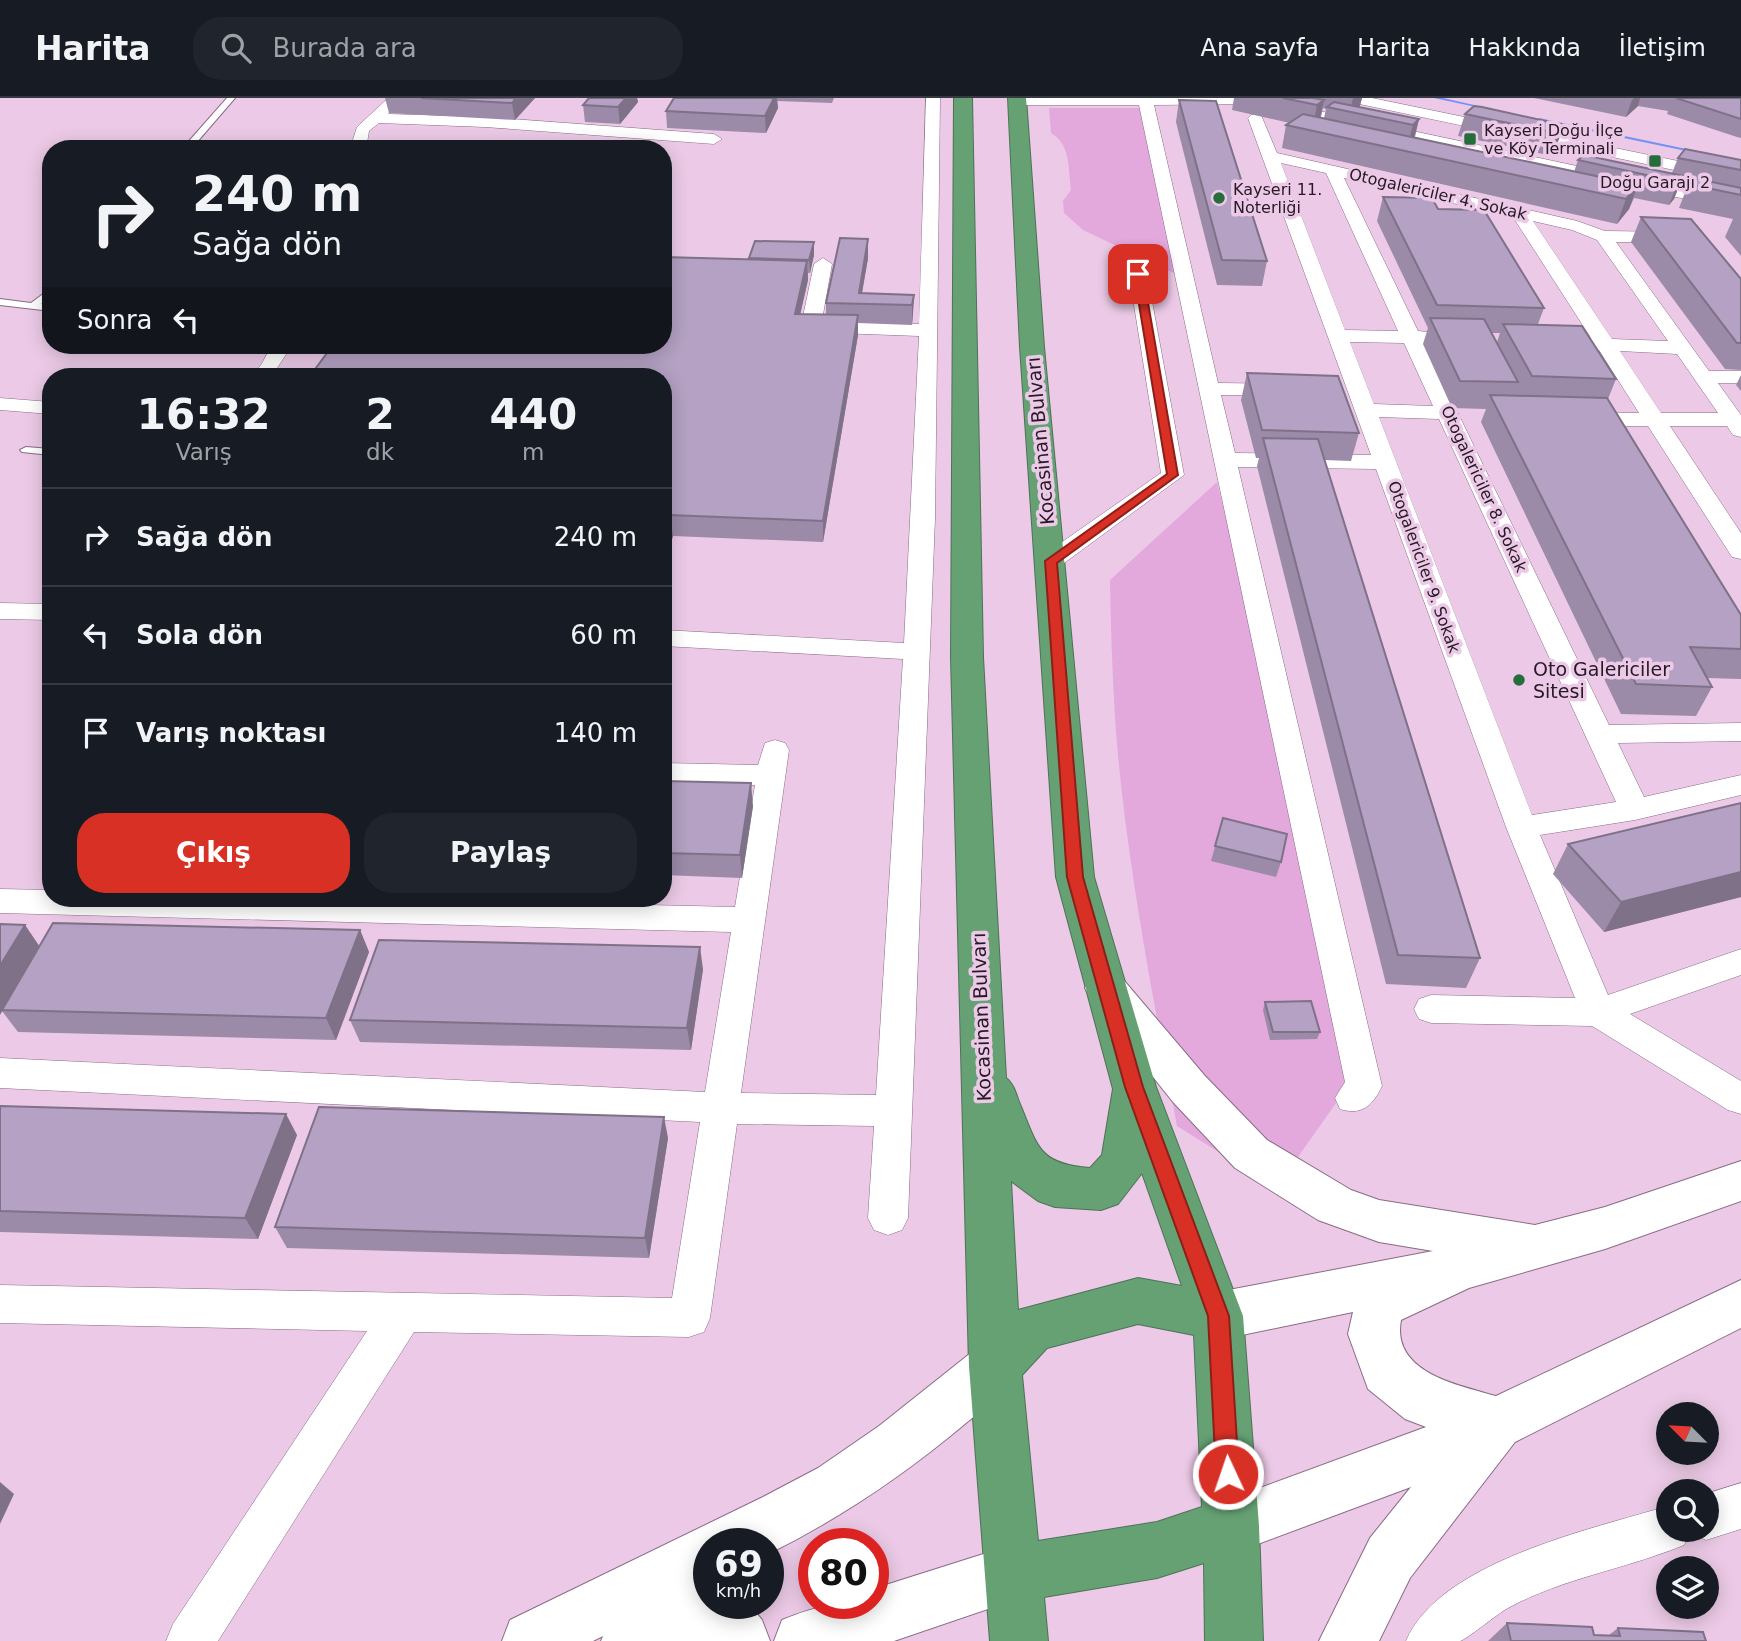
<!DOCTYPE html>
<html lang="tr">
<head>
<meta charset="utf-8">
<style>
  body { margin:0; font-family:"DejaVu Sans",sans-serif; background:#20242c; color:#f1f3f6; height:100vh; display:flex; flex-direction:column; font-size:26px; white-space:nowrap }
  * { box-sizing:border-box; margin:0 }
  p { font-size:23px; color:#9ea1a6 }
  .icon { flex:none; width:38px; height:38px; fill:none; stroke:currentColor; stroke-width:2; stroke-linecap:round; stroke-linejoin:round }
  .map { position:relative; flex:1; overflow:hidden }
  .details { position:absolute; left:42px; top:270px; width:630px; height:539px; display:flex; flex-direction:column; background:#171b24; border-radius:28px; box-shadow:0 4px 18px #0003 }
  .details>* { flex:none }
  .hud { position:absolute; left:42px; top:42px; width:630px; height:214px; border-radius:28px; box-shadow:0 4px 18px #0003; background:#171b24; color:#f1f3f6; overflow:hidden }
  .needle { width:46px; rotate:294deg }
  .controls { position:absolute; left:1656px; top:1304px; display:grid; gap:14px }
  .controls a { display:grid; place-items:center; width:63px; height:63px; border-radius:50%; background:#171b24; box-shadow:0 4px 18px #0003; font-size:35px }
  .speed { position:absolute; left:693px; top:1430px; display:flex; gap:14px; font-size:35px; font-weight:700; text-align:center }
  .speed>* { display:grid; place-content:center; width:91px; height:91px; border-radius:50%; background:#171b24; box-shadow:0 4px 18px #0003; line-height:1 }
  .speed small { font-size:18px; font-weight:400 }
  .speed .limit { border:10px solid #d22; background:#fff; color:#111 }
  .pin { position:absolute; display:grid; place-items:center; width:60px; height:60px; color:#fff; margin:-30px; border-radius:14px; box-shadow:0 4px 10px #0006 }
  .me { position:absolute; width:77px; margin:-38px; rotate:357deg; stroke-linejoin:round; filter:drop-shadow(0 0 5px #0008) }
  .turn { display:flex; align-items:center; gap:24px; height:147px; padding:0 35px; font-size:32px }
  .turn .icon { width:91px; height:91px; stroke-width:2.5 }
  .turn b { display:block; font-size:49px; line-height:60px }
  .then { display:flex; align-items:center; height:66px; padding:0 35px; background:#0003; gap:14px; font-size:26px }
  .eta { display:flex; justify-content:space-evenly; align-items:center; height:119px; text-align:center }
  .eta b { font-size:42px; font-weight:800; line-height:49px }
  .cta { display:flex; gap:14px; margin-top:auto; padding:14px 35px }
  .cta a { flex:1; height:80px; border-radius:28px; background:#d93025; color:#fff; font-size:28px; font-weight:800; line-height:80px; text-align:center }
  .cta a+a { background:#20242c; color:#f1f3f6 }
  ul { padding:0; list-style:none }
  li { display:flex; align-items:center; gap:21px; height:98px; padding:0 35px; border-top:2px solid #363941 }
  li div { flex:1 }
  li b { display:block; font-size:26px }
  li em { font-style:normal }
  header { display:flex; align-items:center; gap:42px; box-sizing:border-box; height:98px; padding:0 35px; background:#171b24; border-bottom:2px solid #363941 }
  header strong { font-size:33px }
  nav { display:flex; gap:38px; margin-inline-start:auto; font-size:24px }
  .search { width:490px; height:63px; background:#20242c; display:flex; align-items:center; gap:18px; box-sizing:border-box; padding:0 24px; border-radius:28px; color:#9ea1a6; font-size:26px }
  .map>svg:first-child { display:block }
</style>
</head>
<body>
<header>
<strong>Harita</strong>
<div class="search"><svg class="icon" aria-label="search" viewBox="0 0 24 24"><circle cx="10" cy="10" r="6"/><path d="M15 15l6 6"/></svg>Burada ara</div>
<nav><a>Ana sayfa</a><a>Harita</a><a>Hakkında</a><a>İletişim</a></nav>
</header>
<div class="map">
<svg width="1741" height="1543" viewBox="0 0 1741 1543">
  <rect width="100%" height="100%" fill="#eccae7"/>
  <g fill="#e3a8dc">
    <path d="M1049 10H1143L1186 181 1083 132 1064 115 1063 103 1071 92C1068 70 1071 47 1051 35Z"/>
    <path d="M1217 384 1267 586 1358 974 1276 1090 1177 1028C1154 905 1130 782 1118 658 1113 599 1111 541 1110 482Z"/>
  </g>
  <g fill="none" stroke-linecap="round" stroke-linejoin="round">
    <g fill="#7590f7" fill-rule="evenodd">
      <polygon points="1434,0 1443,0 1492,11 1490,12"/>
      <polygon points="1539,20 1696,53 1698,54 1696,55 1537,22"/>
    </g>
    <defs>
      <g id="lane">
        <polygon points="227,0 235,0 191,51 182,51"/>
        <polygon points="51,190 51,198 41,206 51,207 51,213 0,207 0,201 31,205"/>
        <polygon points="26,349 51,351 51,357 22,354 20,352"/>
      </g>
      <g id="street">
        <polygon points="926,0 940,0 935,420 908,1120 902,1132 888,1137 874,1132 868,1120 874,1028 737,1026 710,1220 704,1234 689,1239 414,1234 218,1543 166,1543 173,1526 367,1233 0,1225 0,1187 672,1200 700,1024 0,990 0,960 705,994 731,834 0,815 0,791 51,792 51,800 344,800 735,809 755,687 663,685 663,665 758,667 765,645 775,642 785,645 789,652 741,995 876,997 903,561 663,548 663,532 904,545 919,238 811,234 804,232 801,228 814,166 823,160 832,166 822,222 919,226"/>
        <path d="M1012 0H1258L1741 103V113L1246 6 1154 7 1218 285 1285 286 1292 288 1296 292 1292 296 1285 298 1221 297 1235 355 1371 357 1248 20 1251 17H1261L1277 55 1577 123 1605 133 1675 134 1684 139 1675 144H1616L1709 273H1741V285H1718L1741 317V339L1733 337 1727 328H1670L1741 435V461L1732 459 1648 328H1577L1569 326 1566 321 1569 316 1577 314 1639 315 1599 252 1584 250 1581 246 1584 242 1591 240 1513 119 1344 80 1418 233 1438 235 1441 239 1438 243 1424 245 1609 627 1741 625V643L1618 645 1644 699 1741 677V697L1635 722 1540 737 1608 897 1741 851V877L1630 916 1741 983V1016L1728 1012 1592 928 1431 925 1419 921 1414 911 1419 901 1431 897 1575 900 1506 729 1376 371 1238 369 1382 988C1373 1007 1362 1018 1340 1011L1335 1000 1345 984 1139 7H1017L1012 6 1010 3ZM1281 65 1326 75 1398 233 1345 232ZM1533 123 1572 132 1597 142 1668 243 1612 241ZM1350 244 1404 245 1433 308 1374 306ZM1620 253 1677 256 1718 315H1661ZM1379 319 1439 321 1616 704 1532 717Z"/>
        <polygon points="1343,0 1372,0 1741,76 1741,86 1350,4"/>
        <polygon points="390,2 397,6 388,16 485,19 714,36 722,41 714,46 485,29 379,25 369,33 366,51 350,51 357,29 385,3"/>
        <polygon points="1138,170 1147,176 1184,377 1060,468 1051,470 1042,468 1039,463 1042,458 1161,375 1129,176"/>
        <polygon points="272,247 292,247 272,278 250,278 261,267"/>
        <polygon points="0,300 51,304 51,316 0,312"/>
        <polygon points="0,505 51,506 51,522 0,521"/>
        <path d="M1741 1385V1431L1706 1442 1690 1434 1684 1447C1626 1471 1563 1480 1508 1510 1497 1516 1466 1542 1460 1543 1443 1543 1423 1543 1406 1543 1439 1464 1592 1431 1668 1408V1432H1706V1396Z"/>
      </g>
      <g id="secondary">
        <path d="M1106 874 1121 879 1205 978 1267 1042 1351 1092 1379 1102 1535 1127 1605 1109 1741 1063V1103L1605 1151 1469 1190 1401 1222C1391 1275 1459 1287 1496 1298L1741 1182V1230L1515 1344 1410 1480 1379 1543H1319L1370 1440 1411 1389 1231 1456 1211 1448 1203 1428 1211 1408 1426 1329 1405 1321 1368 1291 1348 1236 1353 1214 1218 1242 1200 1235 1193 1218 1200 1201 1218 1194 1433 1153 1379 1144 1318 1122 1235 1070 1173 1004 1091 901 1085 890 1091 879Z"/>
        <path d="M995 1243 1013 1250 1021 1268C1010 1293 987 1308 966 1325 904 1377 841 1420 768 1456V1446H709V1505H748L762 1522 770 1543H601L603 1538 593 1543H502L510 1522 763 1399 818 1370 879 1328 977 1250Z"/>
        <path d="M1015 1446 1035 1455 1044 1475 1035 1495 894 1543H774L782 1522C819 1507 833 1505 873 1505V1491Z"/>
      </g>
      <path id="highway" d="M954 0H972L983 559 1006 980C1013 985 1016 995 1019 1004 1038 1048 1037 1066 1090 1070L1102 1057 1113 991 1056 779 1020 249 1008 0H1026L1044 249 1094 779 1156 989 1243 1218 1259 1428 1263 1543H1205L1204 1465 1157 1480 1044 1499 1048 1543H990L969 1268 951 559ZM1142 1075 1182 1188 1138 1180 1018 1212 1011 1083 1038 1103 1055 1109 1101 1112 1118 1106ZM1138 1226 1194 1237 1202 1409 1157 1424 1038 1443 1022 1277 1047 1250Z"/>
    </defs>
    <use href="#lane" stroke="#896b85" stroke-width="2"/>
    <use href="#street" stroke="#896b85" stroke-width="1"/>
    <use href="#secondary" stroke="#896b85" stroke-width="2"/>
    <use href="#highway" stroke="#4f7258" stroke-width="2"/>
    <use href="#lane" fill="#fff" fill-rule="evenodd"/>
    <use href="#street" fill="#fff" fill-rule="evenodd"/>
    <use href="#secondary" fill="#fff" fill-rule="evenodd"/>
    <use href="#highway" fill="#65a173" fill-rule="evenodd"/>
  </g>
  <g fill="#9b8aa8" fill-rule="evenodd">
    <polygon points="385,0 535,0 515,22 389,15"/>
    <polygon points="589,0 637,0 638,4 620,26 585,24 583,7"/>
    <polygon points="674,0 834,0 832,5 777,3 778,10 766,35 667,30 666,13"/>
    <path d="M1234 0H1362L1359 9 1419 21 1415 39 1574 74 1578 62 1672 75 1678 60 1741 62V158L1725 139 1733 121 1679 110 1688 87 1680 85 1674 101 1669 107 1634 100 1629 111 1617 126 1282 50 1286 27 1290 25 1232 12ZM1323 10 1326 11 1324 20 1321 19Z"/>
    <polygon points="1534,0 1741,0 1741,40 1737,39 1667,16 1668,13 1638,8 1626,19"/>
    <polygon points="1179,2 1267,163 1262,188 1217,187 1176,24"/>
    <polygon points="1465,16 1564,27 1556,49 1548,57 1458,38"/>
    <path d="M1383 99 1544 210 1538 226 1616 281 1608 301 1741 517V581L1707 580 1712 589 1696 618 1621 616 1481 324 1486 311 1452 310 1423 246 1428 230 1377 123ZM1491 235H1500L1497 244Z"/>
    <polygon points="1641,119 1741,181 1741,272 1725,271 1631,144"/>
    <polygon points="814,157 810,175 808,175 808,182 800,216 826,216 826,205 868,160 862,195 914,197 912,227 858,225 858,237 823,444 673,438 663,470 663,247 749,161 749,160"/>
    <polygon points="1247,275 1359,335 1351,363 1324,362 1480,860 1466,890 1386,886 1257,368 1259,360 1256,360 1241,302"/>
    <polygon points="1741,277 1741,293 1736,287"/>
    <polygon points="663,683 753,708 742,780 663,777"/>
    <polygon points="1741,705 1741,799 1604,834 1553,776 1568,746"/>
    <polygon points="1223,720 1281,764 1276,779 1211,763"/>
    <polygon points="25,827 39,849 360,832 369,854 336,942 18,934 2,913"/>
    <polygon points="703,871 691,952 360,944 350,922"/>
    <polygon points="1265,904 1320,934 1317,941 1270,942 1263,912"/>
    <polygon points="0,1008 297,1037 258,1141 0,1134"/>
    <polygon points="668,1040 649,1160 287,1150 275,1129"/>
    <polygon points="1507,1525 1594,1537 1609,1537 1618,1530 1706,1543 1488,1543"/>
  </g>
  <g fill="#7e7188">
    <polygon points="517,0 535,0 515,22 512,5"/>
    <polygon points="626,0 637,0 638,4 620,26 618,9"/>
    <polygon points="774,0 777,0 778,10 766,35 765,18"/>
    <polygon points="1353,0 1362,0 1360,8 1352,14 1350,13"/>
    <polygon points="1634,0 1640,0 1638,8 1626,19 1632,2"/>
    <polygon points="1324,2 1319,24 1313,29 1317,7"/>
    <polygon points="1419,21 1413,44 1407,49 1413,27"/>
    <polygon points="1564,27 1556,49 1548,57 1556,35"/>
    <polygon points="1683,78 1674,101 1669,107 1678,84"/>
    <polygon points="1638,87 1629,111 1617,126 1626,101"/>
    <polygon points="868,141 868,160 860,206 859,195"/>
    <polygon points="814,144 814,157 810,175 809,162"/>
    <polygon points="807,163 808,182 796,235 795,216"/>
    <polygon points="914,197 913,216 912,227 912,207"/>
    <polygon points="858,217 858,237 823,444 823,423"/>
    <polygon points="670,417 673,438 663,470 663,439"/>
    <polygon points="751,685 753,708 742,780 740,757"/>
    <polygon points="1741,774 1741,799 1604,834 1621,804"/>
    <polygon points="25,827 40,849 0,917 0,868"/>
    <polygon points="360,832 369,854 336,942 326,920"/>
    <polygon points="700,849 703,871 691,952 687,930"/>
    <polygon points="286,1016 297,1037 258,1141 245,1120"/>
    <polygon points="664,1019 668,1040 649,1160 645,1140"/>
    <polygon points="0,1384 14,1396 0,1426"/>
  </g>
  <g fill="#b4a1c3" stroke="#7e7188" stroke-width="2">
    <polygon points="421,0 516,0 512,5"/>
    <polygon points="589,0 626,0 618,9 583,7"/>
    <polygon points="674,0 774,0 765,18 666,13"/>
    <polygon points="1283,0 1313,0 1324,2 1317,7"/>
    <polygon points="1676,0 1741,0 1741,21"/>
    <polygon points="1179,2 1216,3 1267,163 1222,162"/>
    <polygon points="1334,4 1419,21 1413,27 1327,9"/>
    <polygon points="1474,8 1482,9 1564,27 1556,35 1465,16"/>
    <polygon points="1303,16 1638,87 1626,101 1286,27"/>
    <polygon points="1685,51 1741,62 1741,72 1678,60"/>
    <polygon points="1584,57 1683,78 1678,84 1578,62"/>
    <polygon points="1693,80 1741,90 1741,97 1688,86"/>
    <polygon points="1383,99 1432,100 1438,111 1484,112 1544,210 1437,207"/>
    <polygon points="1641,119 1691,121 1741,181 1741,245 1737,245"/>
    <polygon points="840,140 868,141 859,195 914,197 912,207 826,205"/>
    <polygon points="755,143 814,144 809,162 749,160"/>
    <polygon points="663,159 807,163 795,216 858,217 823,423 670,417 663,439 663,278 310,278 333,247 663,247"/>
    <polygon points="1430,220 1484,221 1518,284 1460,283"/>
    <polygon points="1503,226 1582,228 1616,281 1532,278"/>
    <polygon points="1247,275 1338,278 1359,335 1262,332"/>
    <polygon points="1490,297 1607,300 1741,517 1741,551 1690,549 1712,589 1636,586"/>
    <polygon points="1263,340 1318,341 1480,860 1398,857"/>
    <polygon points="663,683 751,685 740,757 663,755"/>
    <polygon points="1741,705 1741,774 1621,804 1568,746"/>
    <polygon points="1223,720 1287,736 1281,764 1215,748"/>
    <polygon points="53,825 360,832 326,920 2,912"/>
    <polygon points="0,826 25,827 0,868"/>
    <polygon points="379,842 700,849 687,930 350,922"/>
    <polygon points="1311,903 1320,934 1273,934 1265,904"/>
    <polygon points="0,1008 286,1016 245,1120 0,1113"/>
    <polygon points="319,1009 664,1019 645,1140 275,1129"/>
    <polygon points="1507,1525 1592,1529 1594,1537 1620,1538 1618,1530 1703,1534 1706,1543 1511,1543"/>
  </g>
  <polygon fill="#d93025" stroke="#8d1f18" stroke-width="2" points="1138,173 1143,176 1178,377 1057,465 1083,779 1143,989 1229,1218 1239,1376 1236,1384 1228,1387 1220,1384 1216,1376 1208,1218 1125,989 1067,779 1045,463 1167,376 1134,176"/>
  <g fill="#256e3c" stroke="#eccae7" stroke-width="2.5">
    <rect x="1463" y="34" width="14" height="14" rx="3.5"/>
    <rect x="1648" y="56" width="14" height="14" rx="3.5"/>
    <circle cx="1219" cy="100" r="7"/>
    <circle cx="1519" cy="582" r="7"/>
  </g>
  <g text-anchor="middle" dominant-baseline="central" stroke-width="7" stroke-linejoin="round" paint-order="stroke">
    <g font-size="16" fill="#261a25" stroke="#eccae7" text-anchor="start">
      <text x="1484" y="32">Kayseri Doğu İlçe<tspan x="1484" dy="18">ve Köy Terminali</tspan></text>
      <text x="1655" y="84" text-anchor="middle">Doğu Garajı 2</text>
      <text x="1233" y="91">Kayseri 11.<tspan x="1233" dy="18">Noterliği</tspan></text>
    </g>
    <g font-size="16" fill="#261a25" stroke="#eccae7">
      <text transform="translate(1438 96) rotate(13)">Otogalericiler 4. Sokak</text>
      <text transform="translate(1484 391) rotate(65)">Otogalericiler 8. Sokak</text>
      <text transform="translate(1424 469) rotate(70)">Otogalericiler 9. Sokak</text>
    </g>
    <g font-size="19" fill="#261a25" stroke="#eccae7">
      <text transform="translate(1040 343) rotate(-95)">Kocasinan Bulvarı</text>
      <text transform="translate(981 919) rotate(-92)">Kocasinan Bulvarı</text>
    </g>
    <g font-size="19" fill="#261a25" stroke="#eccae7" text-anchor="start">
      <text x="1533" y="571">Oto Galericiler<tspan x="1533" dy="22">Sitesi</tspan></text>
    </g>
  </g>
</svg>
<div class="controls">
<a><svg class="needle" viewBox="-14 -14 28 28"><path d="M0-13l5 13h-10z" fill="#e53935"/><path d="M0 13l5-13h-10z" fill="#9ea1a6"/></svg></a>
<a><svg class="icon" aria-label="search" viewBox="0 0 24 24"><circle cx="10" cy="10" r="6"/><path d="M15 15l6 6"/></svg></a>
<a><svg class="icon" aria-label="layers" viewBox="0 0 24 24"><path d="M12 4l9 5-9 5-9-5zM3 14l9 5 9-5"/></svg></a>
</div>
<div class="speed"><div>69<small>km/h</small></div><div class="limit">80</div></div>
<div class="pin" style="left:1138px;top:176px;background:#d93025"><svg class="icon" aria-label="arrive" viewBox="0 0 24 24"><path d="M6 21V4h12l-3 4 3 4H6"/></svg></div>
<svg class="me" style="left:1228px;top:1376px" viewBox="-20 -20 40 40"><circle r="17" fill="#d93025" stroke="#fff" stroke-width="3"/><path d="M0-11L8 9 0 5-8 9z" fill="#fff"/></svg>
<div class="hud">
<div class="turn"><svg class="icon" aria-label="right" viewBox="0 0 24 24"><path d="M7 20v-9h11M14 6l5 5-5 5"/></svg><div><b>240 m</b>Sağa dön</div></div>
<div class="then">Sonra<svg class="icon" aria-label="left" viewBox="0 0 24 24"><path d="M17 20v-9H6M10 6l-5 5 5 5"/></svg></div>
</div>
<section class="details">
<div class="eta">
<div><b>16:32</b><p>Varış</p></div>
<div><b>2</b><p>dk</p></div>
<div><b>440</b><p>m</p></div>
</div>
<ul>
<li><svg class="icon" aria-label="right" viewBox="0 0 24 24"><path d="M7 20v-9h11M14 6l5 5-5 5"/></svg><div><b>Sağa dön</b></div><em>240 m</em></li>
<li><svg class="icon" aria-label="left" viewBox="0 0 24 24"><path d="M17 20v-9H6M10 6l-5 5 5 5"/></svg><div><b>Sola dön</b></div><em>60 m</em></li>
<li><svg class="icon" aria-label="arrive" viewBox="0 0 24 24"><path d="M6 21V4h12l-3 4 3 4H6"/></svg><div><b>Varış noktası</b></div><em>140 m</em></li>
</ul>
<div class="cta"><a>Çıkış</a><a>Paylaş</a></div>
</section>
</div>
</body>
</html>
